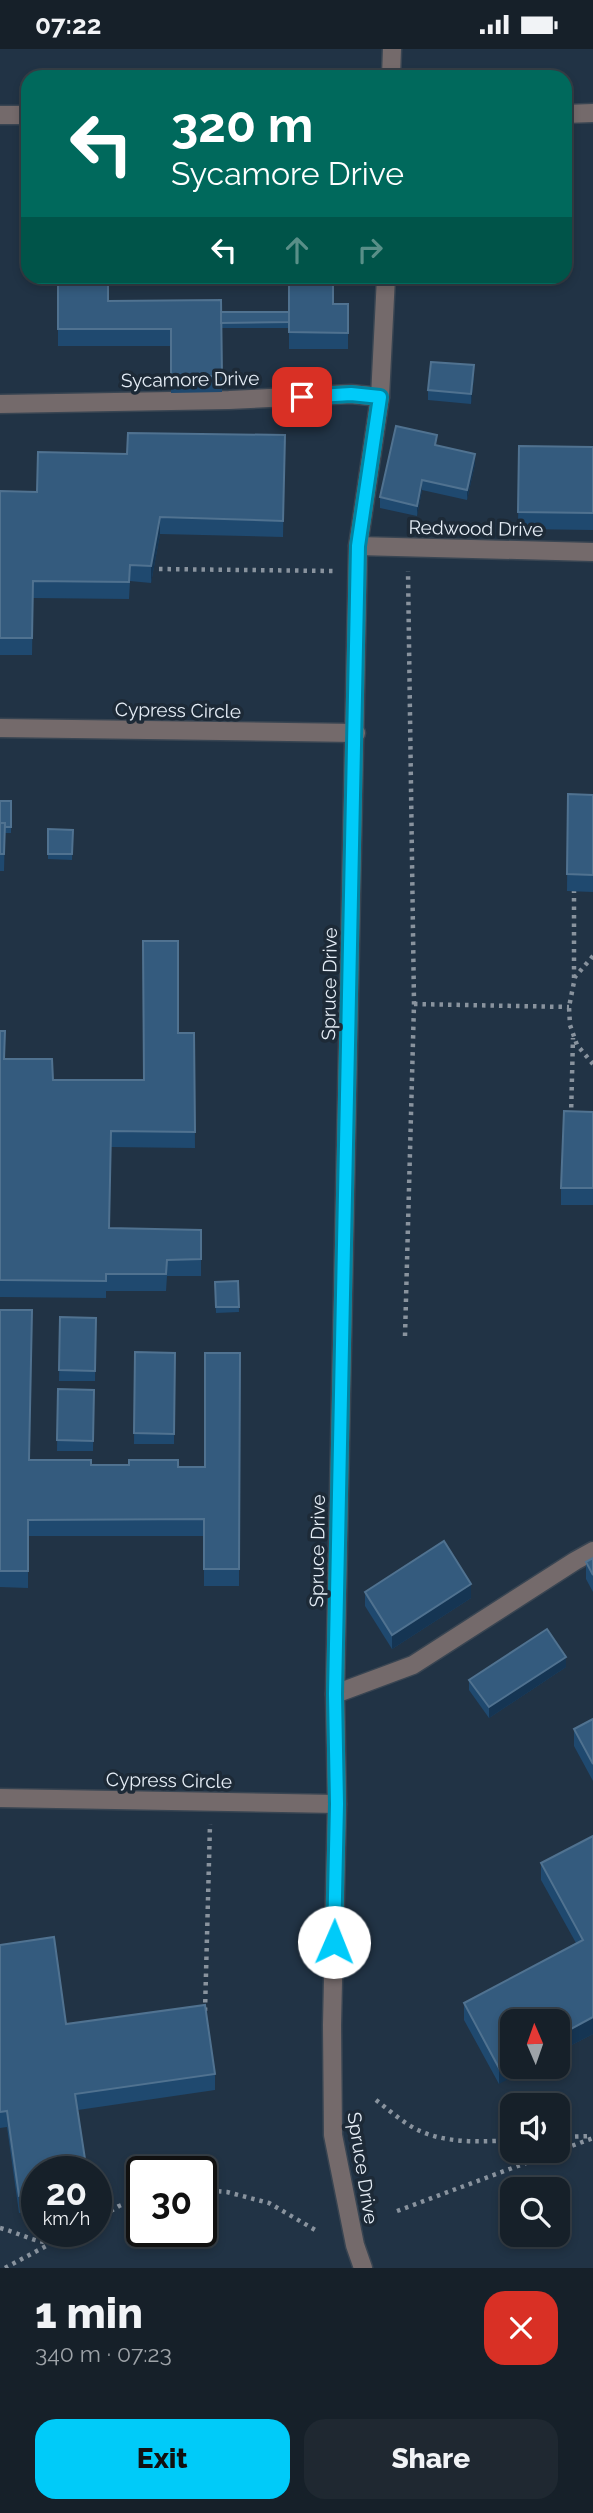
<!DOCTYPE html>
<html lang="en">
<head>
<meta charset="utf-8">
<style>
  body { margin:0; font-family:Raleway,sans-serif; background:#1f2831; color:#f1f3f6; height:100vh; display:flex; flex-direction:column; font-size:26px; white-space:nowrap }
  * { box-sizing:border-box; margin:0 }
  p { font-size:23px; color:#9ea3a8 }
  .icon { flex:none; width:38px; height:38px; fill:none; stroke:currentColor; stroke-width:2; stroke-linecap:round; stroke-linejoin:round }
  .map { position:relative; height:2219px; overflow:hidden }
  .drawer { display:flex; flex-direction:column; background:#162029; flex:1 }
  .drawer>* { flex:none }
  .top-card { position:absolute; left:21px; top:21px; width:551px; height:214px; border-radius:21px; box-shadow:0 4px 10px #0003,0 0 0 2px #353e46; background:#00695c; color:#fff; overflow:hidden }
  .needle { width:46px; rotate:358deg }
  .tools { position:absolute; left:500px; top:1960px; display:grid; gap:14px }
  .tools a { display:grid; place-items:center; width:70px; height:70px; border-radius:14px; background:#162029; box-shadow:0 4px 10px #0003,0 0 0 2px #353e46; font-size:35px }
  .speed { position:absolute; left:21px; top:2107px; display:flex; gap:14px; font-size:35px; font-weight:700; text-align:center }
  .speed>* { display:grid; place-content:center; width:91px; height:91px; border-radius:50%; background:#162029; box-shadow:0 4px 10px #0003,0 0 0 2px #353e46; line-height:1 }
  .speed small { font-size:18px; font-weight:400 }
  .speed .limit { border:4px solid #111; border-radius:10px; background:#fff; color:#111 }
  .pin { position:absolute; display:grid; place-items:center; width:60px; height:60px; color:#fff; margin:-30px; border-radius:14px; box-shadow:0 4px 10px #0006 }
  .me { position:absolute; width:77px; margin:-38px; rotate:1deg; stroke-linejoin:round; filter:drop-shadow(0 0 5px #0008) }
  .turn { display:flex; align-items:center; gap:24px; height:147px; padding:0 35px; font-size:32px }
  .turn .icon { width:91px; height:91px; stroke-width:2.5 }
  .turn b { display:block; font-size:49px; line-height:60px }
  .lanes { display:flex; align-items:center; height:66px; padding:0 35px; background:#0003; justify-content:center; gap:35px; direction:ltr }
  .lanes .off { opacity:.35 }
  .round { display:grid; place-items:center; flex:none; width:74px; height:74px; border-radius:21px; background:#1f2831 }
  .headline { display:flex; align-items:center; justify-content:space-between; height:119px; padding:0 35px }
  h1 { font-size:42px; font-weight:800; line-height:52px }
  .primary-button { display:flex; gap:14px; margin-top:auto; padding:14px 35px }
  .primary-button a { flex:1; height:80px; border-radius:21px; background:#00cbf9; color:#111; font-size:28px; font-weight:800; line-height:80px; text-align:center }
  .primary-button a+a { background:#1f2831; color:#f1f3f6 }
  .status { display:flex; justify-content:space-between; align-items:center; height:49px; padding:0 35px; background:#162029; direction:ltr }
  .status svg { height:19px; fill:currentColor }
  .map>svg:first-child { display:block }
</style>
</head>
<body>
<div class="status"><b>07:22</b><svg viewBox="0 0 49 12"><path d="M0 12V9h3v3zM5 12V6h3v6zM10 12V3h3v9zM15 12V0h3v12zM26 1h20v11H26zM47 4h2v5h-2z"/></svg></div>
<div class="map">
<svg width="593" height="2219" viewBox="0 0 593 2219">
  <rect width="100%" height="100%" fill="#1d2a37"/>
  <path fill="#213345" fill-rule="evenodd" d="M0 0H593V2219H0ZM28 28H565V228H28ZM513 1972H558V2018H513ZM513 2056H558V2102H513ZM37 2123H96V2182H37ZM142 2123H201V2182H142ZM513 2140H558V2186H513Z"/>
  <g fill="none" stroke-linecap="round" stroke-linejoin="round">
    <defs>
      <g id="street">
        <polyline points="391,28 392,0"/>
        <polyline points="565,65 593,64"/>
        <polyline points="0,66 28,66"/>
        <polyline points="0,355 229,351 351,345 380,348"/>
        <polyline points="358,497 593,503"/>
        <polyline points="0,679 356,684"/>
        <polyline points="335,1645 413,1616 575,1512 593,1502"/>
        <polyline points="0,1749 337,1755"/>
        <polyline points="363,2219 355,2196 333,2086 332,1976 337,1755 335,1645 358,497 380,348 386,228"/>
      </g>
    </defs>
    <use href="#street" stroke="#394552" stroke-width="21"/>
    <g stroke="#89939e" stroke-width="4.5" stroke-dasharray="3.5 5" stroke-linecap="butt">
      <polyline points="159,520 333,522"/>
      <polyline points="593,907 575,928 569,958 570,976 577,996 593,1015"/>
      <polyline points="574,929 574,842"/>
      <polyline points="414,955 569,958"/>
      <polyline points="571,1067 573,989"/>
      <polyline points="405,1287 414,955 408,522"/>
      <polyline points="205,1962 210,1775"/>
      <path d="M376 2051C389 2061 402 2073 416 2080 445 2095 482 2093 513 2091"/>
      <polyline points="558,2088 592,2087"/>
      <polyline points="201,2141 227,2143 269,2154 317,2182"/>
      <polyline points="397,2162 593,2089"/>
      <polyline points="96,2171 119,2157 142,2148"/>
      <path d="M0 2179C33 2188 50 2205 81 2182"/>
      <polyline points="5,2219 50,2195"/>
    </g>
    <use href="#street" stroke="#746a6b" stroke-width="18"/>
  </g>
  <g fill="#1f496f">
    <polygon points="58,228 108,252 221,263 289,263 333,255 348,255 348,300 289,300 289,279 222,279 222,343 171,344 171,297 58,297"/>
    <polygon points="474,327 471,355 428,351 428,341"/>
    <polygon points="285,386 283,488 160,485 151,534 130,532 129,550 33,549 32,606 0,606 0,442 37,443 127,405"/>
    <polygon points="437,396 475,415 467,451 422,441 417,467 380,459 380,448"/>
    <polygon points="519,397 593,398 593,481 518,480"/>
    <polygon points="568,745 593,746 593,843 567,842"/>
    <polygon points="0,752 11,752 11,784 5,784 4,822 0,822"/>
    <polygon points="48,780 73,781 72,811 48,810"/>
    <polygon points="0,982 4,1010 53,1031 143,1031 178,984 194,984 195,1099 111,1098 109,1179 201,1181 201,1227 167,1227 166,1242 106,1242 106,1249 0,1248"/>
    <polygon points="593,1063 593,1156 561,1156 561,1139"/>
    <polygon points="238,1232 239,1263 216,1264 215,1233"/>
    <polygon points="0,1261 30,1411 91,1416 205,1418 240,1304 239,1537 204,1537 204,1487 28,1487 28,1539 0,1538"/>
    <polygon points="60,1268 96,1269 95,1332 59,1332"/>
    <polygon points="135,1303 175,1304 174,1395 134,1395"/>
    <polygon points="58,1340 94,1341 93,1402 57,1402"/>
    <polygon points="593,1509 593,1543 586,1530 586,1513"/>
    <polygon points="365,1543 471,1549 392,1600 365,1557"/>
    <polygon points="566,1618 489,1669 469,1641 469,1631"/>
    <polygon points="593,1670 593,1732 574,1697 574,1680"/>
    <polygon points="593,1787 593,1985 558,2003 558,1972 499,2035 464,1971 464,1954 576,1894 541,1831 541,1814"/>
    <polygon points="0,1896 66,1975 215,2025 215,2041 78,2061 37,2123 37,2162 19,2164 7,2078 0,2079"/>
  </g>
  <g fill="#153553">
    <polygon points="474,316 474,327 471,355 471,345"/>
    <polygon points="475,405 475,415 467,451 467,441"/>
    <polygon points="422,431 422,441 417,467 417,457"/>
    <polygon points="160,468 160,485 151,534 151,517"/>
    <polygon points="471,1535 471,1549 392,1600 392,1586"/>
    <polygon points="566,1608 566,1618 489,1669 489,1658"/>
    <polygon points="593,1968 593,1985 558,2003 558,1987"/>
    <polygon points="513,2011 513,2018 531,2018 499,2035 499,2019"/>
  </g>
  <g fill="#345b7e" stroke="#507290" stroke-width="2">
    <polygon points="58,228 108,228 108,252 221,251 222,327 171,327 171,280 58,280"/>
    <polygon points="289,228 333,228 333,255 348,255 348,284 289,283"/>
    <polygon points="221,263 289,263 289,273 221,274"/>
    <polygon points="431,313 474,316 471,345 428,341"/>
    <polygon points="396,377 437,386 435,396 475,405 467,441 422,431 417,457 380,448"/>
    <polygon points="128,384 285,386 283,472 160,468 151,517 130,516 129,533 33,532 32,589 0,589 0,442 37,443 38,403 127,405"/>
    <polygon points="519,397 593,398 593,464 518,463"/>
    <polygon points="568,745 593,746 593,826 567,825"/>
    <polygon points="0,752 11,752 11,778 5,778 5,774 0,774"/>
    <polygon points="0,774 5,774 4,805 0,805"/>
    <polygon points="48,780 73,781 72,805 48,805"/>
    <polygon points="143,892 178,892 178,984 194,984 195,1083 111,1082 109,1179 201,1181 201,1210 167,1211 166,1225 106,1225 106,1232 0,1231 0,982 5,982 4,1010 52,1010 53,1031 144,1031"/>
    <polygon points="564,1062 593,1063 593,1139 561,1139"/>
    <polygon points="238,1232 239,1258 216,1258 215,1233"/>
    <polygon points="0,1261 32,1261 29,1411 91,1411 91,1416 129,1416 129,1411 178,1411 178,1418 205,1418 205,1304 240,1304 239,1520 204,1520 204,1470 28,1471 28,1522 0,1522"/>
    <polygon points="60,1268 96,1269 95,1322 59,1321"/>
    <polygon points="135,1303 175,1304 174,1385 134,1384"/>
    <polygon points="58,1340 94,1341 93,1392 57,1391"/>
    <polygon points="444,1492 471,1535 392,1586 365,1543"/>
    <polygon points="593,1509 593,1526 586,1513"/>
    <polygon points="547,1580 566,1608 489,1658 469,1631"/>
    <polygon points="593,1670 593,1715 574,1680"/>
    <polygon points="593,1787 593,1968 558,1987 558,1972 513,1972 513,2011 499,2019 464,1954 583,1891 541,1814"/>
    <polygon points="54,1888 66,1975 205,1956 215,2025 75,2045 87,2123 37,2123 37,2145 19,2147 7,2062 0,2063 0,1896"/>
  </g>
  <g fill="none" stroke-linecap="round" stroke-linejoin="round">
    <defs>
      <polyline id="route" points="302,348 351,345 380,348 358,497 335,1645 337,1755 334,1893"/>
    </defs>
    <use href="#route" stroke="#0084a2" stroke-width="18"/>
    <use href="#route" stroke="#00cbf9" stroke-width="12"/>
  </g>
  <g text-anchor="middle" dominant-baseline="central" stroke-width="7" stroke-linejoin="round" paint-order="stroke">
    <g font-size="19" fill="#e5edf6" stroke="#1d2a37">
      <text transform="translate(190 330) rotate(-1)">Sycamore Drive</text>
      <text transform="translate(476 479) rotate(1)">Redwood Drive</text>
      <text transform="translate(178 661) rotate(1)">Cypress Circle</text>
      <text transform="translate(329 935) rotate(-89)">Spruce Drive</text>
      <text transform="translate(317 1502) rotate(-89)">Spruce Drive</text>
      <text transform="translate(169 1731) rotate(1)">Cypress Circle</text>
      <text transform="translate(363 2119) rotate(81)">Spruce Drive</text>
    </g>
  </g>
</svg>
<div class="tools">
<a><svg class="needle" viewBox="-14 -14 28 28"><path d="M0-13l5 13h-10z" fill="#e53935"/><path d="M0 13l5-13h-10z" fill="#9ea3a8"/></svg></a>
<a><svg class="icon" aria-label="sound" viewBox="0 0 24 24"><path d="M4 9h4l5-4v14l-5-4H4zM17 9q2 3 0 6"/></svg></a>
<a><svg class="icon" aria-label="search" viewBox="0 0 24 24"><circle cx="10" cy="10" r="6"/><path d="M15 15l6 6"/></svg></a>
</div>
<div class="speed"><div>20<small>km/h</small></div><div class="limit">30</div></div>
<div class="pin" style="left:302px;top:348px;background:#d93025"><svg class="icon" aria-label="arrive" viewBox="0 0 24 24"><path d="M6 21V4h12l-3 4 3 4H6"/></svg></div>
<svg class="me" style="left:334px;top:1893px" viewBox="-20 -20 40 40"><circle r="19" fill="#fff"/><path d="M0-13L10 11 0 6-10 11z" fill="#00cbf9"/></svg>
<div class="top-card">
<div class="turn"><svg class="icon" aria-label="left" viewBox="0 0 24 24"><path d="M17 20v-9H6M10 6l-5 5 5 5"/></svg><div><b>320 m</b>Sycamore Drive</div></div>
<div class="lanes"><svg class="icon" aria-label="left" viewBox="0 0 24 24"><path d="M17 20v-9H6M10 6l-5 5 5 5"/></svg><svg class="icon off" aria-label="ahead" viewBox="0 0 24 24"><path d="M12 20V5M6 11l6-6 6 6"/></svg><svg class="icon off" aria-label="right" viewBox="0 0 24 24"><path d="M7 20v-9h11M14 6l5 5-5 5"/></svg></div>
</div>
</div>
<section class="drawer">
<div class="headline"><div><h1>1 min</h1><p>340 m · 07:23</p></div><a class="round" style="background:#d93025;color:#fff"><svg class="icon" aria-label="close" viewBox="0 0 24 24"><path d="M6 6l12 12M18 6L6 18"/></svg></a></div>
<div class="primary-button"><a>Exit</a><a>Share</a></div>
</section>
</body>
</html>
